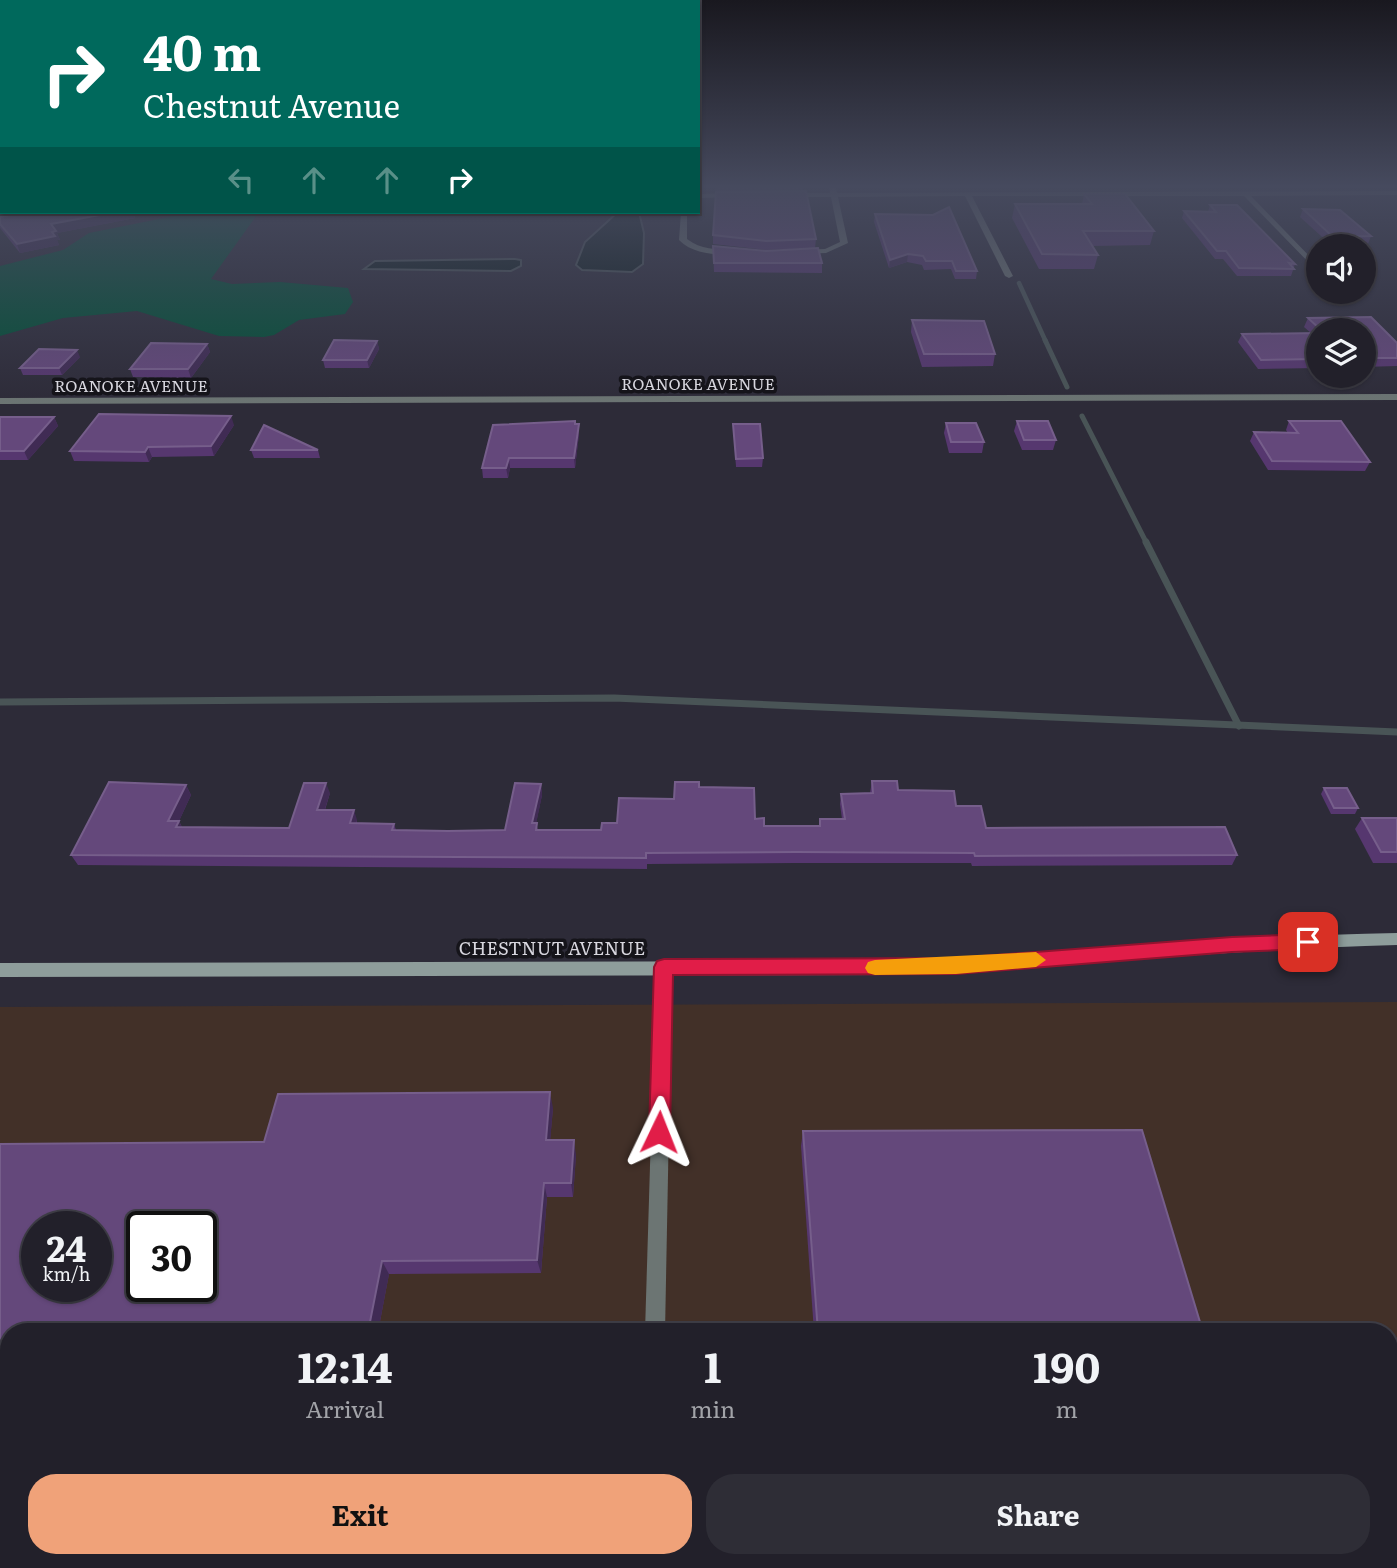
<!DOCTYPE html>
<html lang="en">
<head>
<meta charset="utf-8">
<style>
  body { margin:0; font-family:Literata,serif; background:#2e2d36; color:#f1f3f6; height:100vh; display:flex; flex-direction:column; font-size:26px; white-space:nowrap }
  * { box-sizing:border-box; margin:0 }
  p { font-size:23px; color:#a2a3a8 }
  .icon { flex:none; width:38px; height:38px; fill:none; stroke:currentColor; stroke-width:2; stroke-linecap:round; stroke-linejoin:round }
  .map { position:relative; flex:1; overflow:hidden }
  .panel { position:absolute; left:0px; top:1323px; width:1398px; height:245px; display:flex; flex-direction:column; background:#22202a; border-radius:28px 28px 0 0; box-shadow:0 2px 5px #0004,0 0 0 2px #3f3e47 }
  .panel>* { flex:none }
  .top-card { position:absolute; left:0px; top:0px; width:700px; height:214px; box-shadow:0 2px 5px #0004,0 0 0 2px #3f3e47; background:#00695c; color:#fff; overflow:hidden }
  .tools { position:absolute; left:1306px; top:234px; display:grid; gap:14px }
  .tools a { display:grid; place-items:center; width:70px; height:70px; border-radius:50%; background:#22202a; box-shadow:0 2px 5px #0004,0 0 0 2px #3f3e47; font-size:35px }
  .speed { position:absolute; left:21px; top:1211px; display:flex; gap:14px; font-size:35px; font-weight:700; text-align:center }
  .speed>* { display:grid; place-content:center; width:91px; height:91px; border-radius:50%; background:#22202a; box-shadow:0 2px 5px #0004,0 0 0 2px #3f3e47; line-height:1 }
  .speed small { font-size:18px; font-weight:400 }
  .speed .limit { border:4px solid #111; border-radius:10px; background:#fff; color:#111 }
  .pin { position:absolute; display:grid; place-items:center; width:60px; height:60px; color:#fff; margin:-30px; border-radius:14px; box-shadow:0 4px 10px #0006 }
  .me { position:absolute; width:77px; margin:-38px; rotate:2deg; stroke-linejoin:round; filter:drop-shadow(0 0 5px #0008) }
  .turn { display:flex; align-items:center; gap:24px; height:147px; padding:0 28px; font-size:32px }
  .turn .icon { width:91px; height:91px; stroke-width:2.5 }
  .turn b { display:block; font-size:49px; line-height:60px }
  .lanes { display:flex; align-items:center; height:66px; padding:0 28px; background:#0003; justify-content:center; gap:35px; direction:ltr }
  .lanes .off { opacity:.35 }
  .eta { display:flex; justify-content:space-evenly; align-items:center; height:119px; text-align:center }
  .eta b { font-size:42px; font-weight:700; line-height:49px }
  .primary-button { display:flex; gap:14px; margin-top:auto; padding:14px 28px }
  .primary-button a { flex:1; height:80px; border-radius:28px; background:#f0a279; color:#111; font-size:28px; font-weight:700; line-height:80px; text-align:center }
  .primary-button a+a { background:#2e2d36; color:#f1f3f6 }
  .map>svg:first-child { display:block }
</style>
</head>
<body>
<div class="map">
<svg width="1397" height="1568" viewBox="0 0 1397 1568">
  <rect width="100%" height="100%" fill="#2d2b38"/>
  <path fill="#423028" fill-rule="evenodd" d="M1397 1002V1568H0V1007ZM37 1227H96V1286H37ZM142 1227H201V1286H142ZM9 1332H1390V1559H9Z"/>
  <polygon fill="#014f36" points="194,212 259,212 211,279 232,284 280,282 348,288 353,302 345,314 299,320 274,335 264,337 219,336 137,311 63,318 0,336 0,266 63,250 89,233"/>
  <g fill="#0c1c1c" stroke="#495456" stroke-width="2">
    <polygon points="618,212 639,212 644,233 643,264 632,272 582,270 576,265 585,242"/>
    <polygon points="515,259 521,260 521,266 511,271 364,269 375,261"/>
  </g>
  <g fill="none" stroke-linecap="round" stroke-linejoin="round">
    <polyline stroke="#495456" stroke-width="4.5" points="1019,283 1046,342"/>
    <g stroke="#495456" stroke-width="5">
      <polyline points="1045,340 1067,387"/>
      <polyline points="1082,416 1147,544"/>
    </g>
    <g stroke="#495456" stroke-width="7">
      <polyline points="1146,542 1239,726"/>
      <polyline points="0,702 614,698 1397,732"/>
    </g>
    <g fill="#6c7573" fill-rule="evenodd">
      <polygon points="829,185 835,185 837,193 1397,191 1397,195 1251,196 1318,265 1317,271 1244,196 972,196 1013,276 1009,278 1005,276 965,196 838,197 848,243 826,253 800,254 800,250 825,249 840,242 831,197 787,197 784,195 787,193 830,193"/>
      <polygon points="698,194 735,193 738,195 735,197 698,198"/>
      <path d="M681 212H687V239C701 250 716 249 733 250V254C714 255 693 254 679 240Z"/>
      <polygon points="664,960 670,962 672,967 665,1332 645,1332 656,967 658,962"/>
      <rect x="638" y="1559" width="24" height="9"/>
    </g>
    <polygon fill="#6c7573" fill-rule="evenodd" points="1397,394 1397,400 0,404 0,398"/>
    <path fill="#8e9d9b" fill-rule="evenodd" d="M1397 933V945C1229 949 1061 968 893 975L0 977V963L893 961C1061 955 1229 936 1397 933Z"/>
  </g>
  <g fill="#56376f">
    <polygon points="715,185 803,185 803,191 716,191"/>
    <polygon points="0,192 2,212 133,212 135,218 57,233 60,240 57,240 59,245 20,253 0,228"/>
    <polygon points="1084,194 1154,231 1150,245 1092,246 1098,255 1094,269 1039,269 1012,218 1015,204 1082,204"/>
    <polygon points="1210,205 1295,264 1291,276 1237,276 1223,259 1215,259 1182,218 1184,211 1208,212"/>
    <polygon points="1303,209 1371,236 1368,244 1330,244 1300,217"/>
    <polygon points="313,212 439,212 432,214 314,214"/>
    <polygon points="875,214 977,271 976,279 955,279 951,269 924,270 922,265 907,262 889,268 874,222"/>
    <polygon points="713,235 816,239 815,248 766,250 713,244"/>
    <polygon points="713,246 822,263 822,273 714,272"/>
    <polygon points="1371,317 1397,343 1397,366 1363,367 1363,331 1318,331 1318,368 1258,369 1238,342 1242,334 1311,333 1304,327 1308,318"/>
    <polygon points="912,320 995,354 993,366 922,367 911,332"/>
    <polygon points="377,341 379,349 369,368 325,368 323,360"/>
    <polygon points="207,344 210,352 191,378 133,377 130,369"/>
    <polygon points="80,357 62,375 23,375 20,368"/>
    <polygon points="0,417 54,417 58,426 28,460 0,460"/>
    <polygon points="575,421 579,434 575,468 510,468 508,478 483,478 482,468"/>
    <polygon points="1017,421 1056,440 1053,450 1022,450 1014,431"/>
    <polygon points="1289,421 1370,462 1365,471 1268,470 1250,441 1254,432 1288,433 1286,430"/>
    <polygon points="946,423 984,442 982,453 949,453 944,433"/>
    <polygon points="733,424 763,458 762,467 736,467"/>
    <polygon points="234,425 214,456 152,457 149,462 74,461 70,451"/>
    <polygon points="251,450 318,450 320,458 254,458"/>
    <polygon points="872,781 898,790 956,806 986,828 1237,855 1232,865 972,866 971,863 795,863 647,864 647,869 78,865 71,855 186,785 191,795 179,821 182,827 289,828 330,793 325,810 357,820 357,823 394,824 396,830 448,831 505,830 541,784 542,795 536,823 538,830 601,830 699,787 755,819 764,826 819,826 820,819 842,819 840,804 841,794 870,793"/>
    <polygon points="1324,788 1358,808 1355,814 1331,814 1321,794"/>
    <polygon points="1362,818 1397,818 1397,863 1373,863 1355,829"/>
    <polygon points="553,1108 550,1140 576,1155 573,1197 547,1197 541,1273 389,1274 378,1332 9,1332 9,1390 0,1390 0,1144 264,1142"/>
    <polygon points="803,1131 1203,1332 814,1332 801,1146"/>
  </g>
  <g fill="#402b54">
    <polygon points="0,208 2,208 2,212 31,212 0,217"/>
    <polygon points="116,212 133,212 135,218 57,233 60,240 57,240 59,245 20,253 17,244 51,224"/>
    <polygon points="908,254 907,262 889,268 890,260"/>
    <polygon points="377,341 379,349 369,368 367,360"/>
    <polygon points="207,344 210,352 191,378 188,369"/>
    <polygon points="77,350 80,357 62,375 59,368"/>
    <polygon points="231,416 234,425 214,456 211,446"/>
    <polygon points="54,417 58,426 28,460 24,451"/>
    <polygon points="579,424 579,434 575,468 574,458"/>
    <polygon points="148,447 152,457 149,462 145,452"/>
    <polygon points="509,458 510,468 508,478 506,468"/>
    <polygon points="326,783 330,793 321,821 317,810"/>
    <polygon points="541,784 542,795 534,834 532,823"/>
    <polygon points="186,785 191,795 179,821 184,832 174,832 168,821"/>
    <polygon points="354,810 357,820 354,834 350,823"/>
    <polygon points="550,1092 553,1108 549,1155 546,1140"/>
    <polygon points="574,1140 576,1155 573,1197 571,1183"/>
    <polygon points="544,1183 547,1197 541,1273 537,1260"/>
    <polygon points="382,1261 389,1274 378,1332 368,1332"/>
    <polygon points="325,1559 337,1559 335,1568 324,1568"/>
  </g>
  <g fill="#64487b" stroke="#765e8b" stroke-width="2" fill-rule="evenodd">
    <polygon points="806,191 816,239 766,241 713,235 716,192"/>
    <rect x="0" y="192" width="2" height="16"/>
    <polygon points="1084,194 1125,194 1154,231 1083,231 1098,255 1042,254 1015,204 1092,204"/>
    <polygon points="1210,205 1237,205 1295,264 1289,263 1294,269 1239,268 1226,251 1217,251 1184,211 1216,212"/>
    <polygon points="949,207 977,271 956,271 952,261 926,261 923,256 908,254 890,260 875,214 933,215"/>
    <polygon points="1303,209 1340,210 1371,236 1333,237"/>
    <polygon points="26,212 116,212 51,224 56,231 52,232 55,236 17,244 0,224 0,217"/>
    <polygon points="713,246 766,251 818,248 822,263 714,263"/>
    <polygon points="1371,317 1397,343 1397,358 1363,358 1363,331 1322,331 1308,318"/>
    <polygon points="912,320 984,321 995,354 924,354"/>
    <polygon points="1318,333 1318,359 1261,360 1242,334"/>
    <polygon points="334,340 377,341 367,360 323,360"/>
    <polygon points="151,343 207,344 188,369 130,369"/>
    <polygon points="39,349 77,350 59,368 20,368"/>
    <polygon points="99,414 231,416 211,446 148,447 145,452 70,451"/>
    <polygon points="0,417 54,417 24,451 0,451"/>
    <polygon points="575,421 575,424 579,424 574,458 509,458 506,468 482,468 493,425"/>
    <polygon points="1017,421 1048,421 1056,440 1024,440"/>
    <polygon points="1289,421 1341,421 1370,462 1272,461 1254,432 1298,433"/>
    <polygon points="946,423 976,423 984,442 951,442"/>
    <polygon points="733,424 760,424 763,458 736,459"/>
    <polygon points="264,425 318,450 251,450"/>
    <polygon points="872,781 897,781 898,790 954,791 956,806 981,806 986,828 1225,827 1237,855 975,856 974,853 796,852 646,853 646,858 71,855 109,782 186,785 168,821 179,821 176,827 289,828 304,783 326,783 317,810 354,810 350,823 394,824 392,830 448,831 505,830 515,783 541,784 532,823 537,823 536,830 601,830 602,823 617,823 619,798 674,799 675,782 699,782 699,787 754,788 755,819 764,818 764,826 820,826 820,819 845,819 841,794 873,793"/>
    <polygon points="1324,788 1347,788 1358,808 1334,808"/>
    <polygon points="1362,818 1397,818 1397,852 1381,852"/>
    <path d="M550 1092 546 1140H574L571 1183H544L537 1260 382 1261 368 1332H9V1378H0V1144L264 1142 278 1094ZM37 1227H96V1286H37ZM142 1227H201V1286H142Z"/>
    <polygon points="1142,1130 1203,1332 818,1332 803,1131"/>
    <polygon points="123,1559 325,1559 324,1568 120,1568"/>
  </g>
  <linearGradient id="sky" x2="0" y2="1"><stop stop-color="#19181f"/><stop offset="0.46" stop-color="#464a5e"/><stop offset="1" stop-color="#464a5e" stop-opacity="0"/></linearGradient>
  <rect width="1397" height="405" fill="url(#sky)"/>
  <polygon fill="#e11d48" stroke="#92132f" stroke-width="2" points="1308,934 1317,942 1308,949 1232,952 956,974 673,975 670,1132 667,1139 659,1142 652,1139 649,1132 654,967 657,961 664,959 956,958 1232,937"/>
  <polygon fill="#f59e0b" points="1036,952 1046,960 1036,967 956,974 875,975 868,973 865,968 868,962 875,960"/>
  <g text-anchor="middle" dominant-baseline="central" stroke-width="7" stroke-linejoin="round" paint-order="stroke">
    <g font-size="16" fill="#d7d6de" stroke="#15141a">
      <text x="698" y="383">ROANOKE AVENUE</text>
      <text x="131" y="385">ROANOKE AVENUE</text>
    </g>
    <g font-size="18" fill="#d7d6de" stroke="#15141a">
      <text x="552" y="947">CHESTNUT AVENUE</text>
    </g>
  </g>
</svg>
<div class="tools">
<a><svg class="icon" aria-label="sound" viewBox="0 0 24 24"><path d="M4 9h4l5-4v14l-5-4H4zM17 9q2 3 0 6"/></svg></a>
<a><svg class="icon" aria-label="layers" viewBox="0 0 24 24"><path d="M12 4l9 5-9 5-9-5zM3 14l9 5 9-5"/></svg></a>
</div>
<div class="speed"><div>24<small>km/h</small></div><div class="limit">30</div></div>
<div class="pin" style="left:1308px;top:942px;background:#d93025"><svg class="icon" aria-label="arrive" viewBox="0 0 24 24"><path d="M6 21V4h12l-3 4 3 4H6"/></svg></div>
<svg class="me" style="left:659px;top:1132px" viewBox="-20 -20 40 40"><path d="M0-17L14 15 0 8-14 15z" fill="#e11d48" stroke="#fff" stroke-width="4"/></svg>
<div class="top-card">
<div class="turn"><svg class="icon" aria-label="right" viewBox="0 0 24 24"><path d="M7 20v-9h11M14 6l5 5-5 5"/></svg><div><b>40 m</b>Chestnut Avenue</div></div>
<div class="lanes"><svg class="icon off" aria-label="left" viewBox="0 0 24 24"><path d="M17 20v-9H6M10 6l-5 5 5 5"/></svg><svg class="icon off" aria-label="ahead" viewBox="0 0 24 24"><path d="M12 20V5M6 11l6-6 6 6"/></svg><svg class="icon off" aria-label="ahead" viewBox="0 0 24 24"><path d="M12 20V5M6 11l6-6 6 6"/></svg><svg class="icon" aria-label="right" viewBox="0 0 24 24"><path d="M7 20v-9h11M14 6l5 5-5 5"/></svg></div>
</div>
<section class="panel">
<div class="eta">
<div><b>12:14</b><p>Arrival</p></div>
<div><b>1</b><p>min</p></div>
<div><b>190</b><p>m</p></div>
</div>
<div class="primary-button"><a>Exit</a><a>Share</a></div>
</section>
</div>
</body>
</html>
